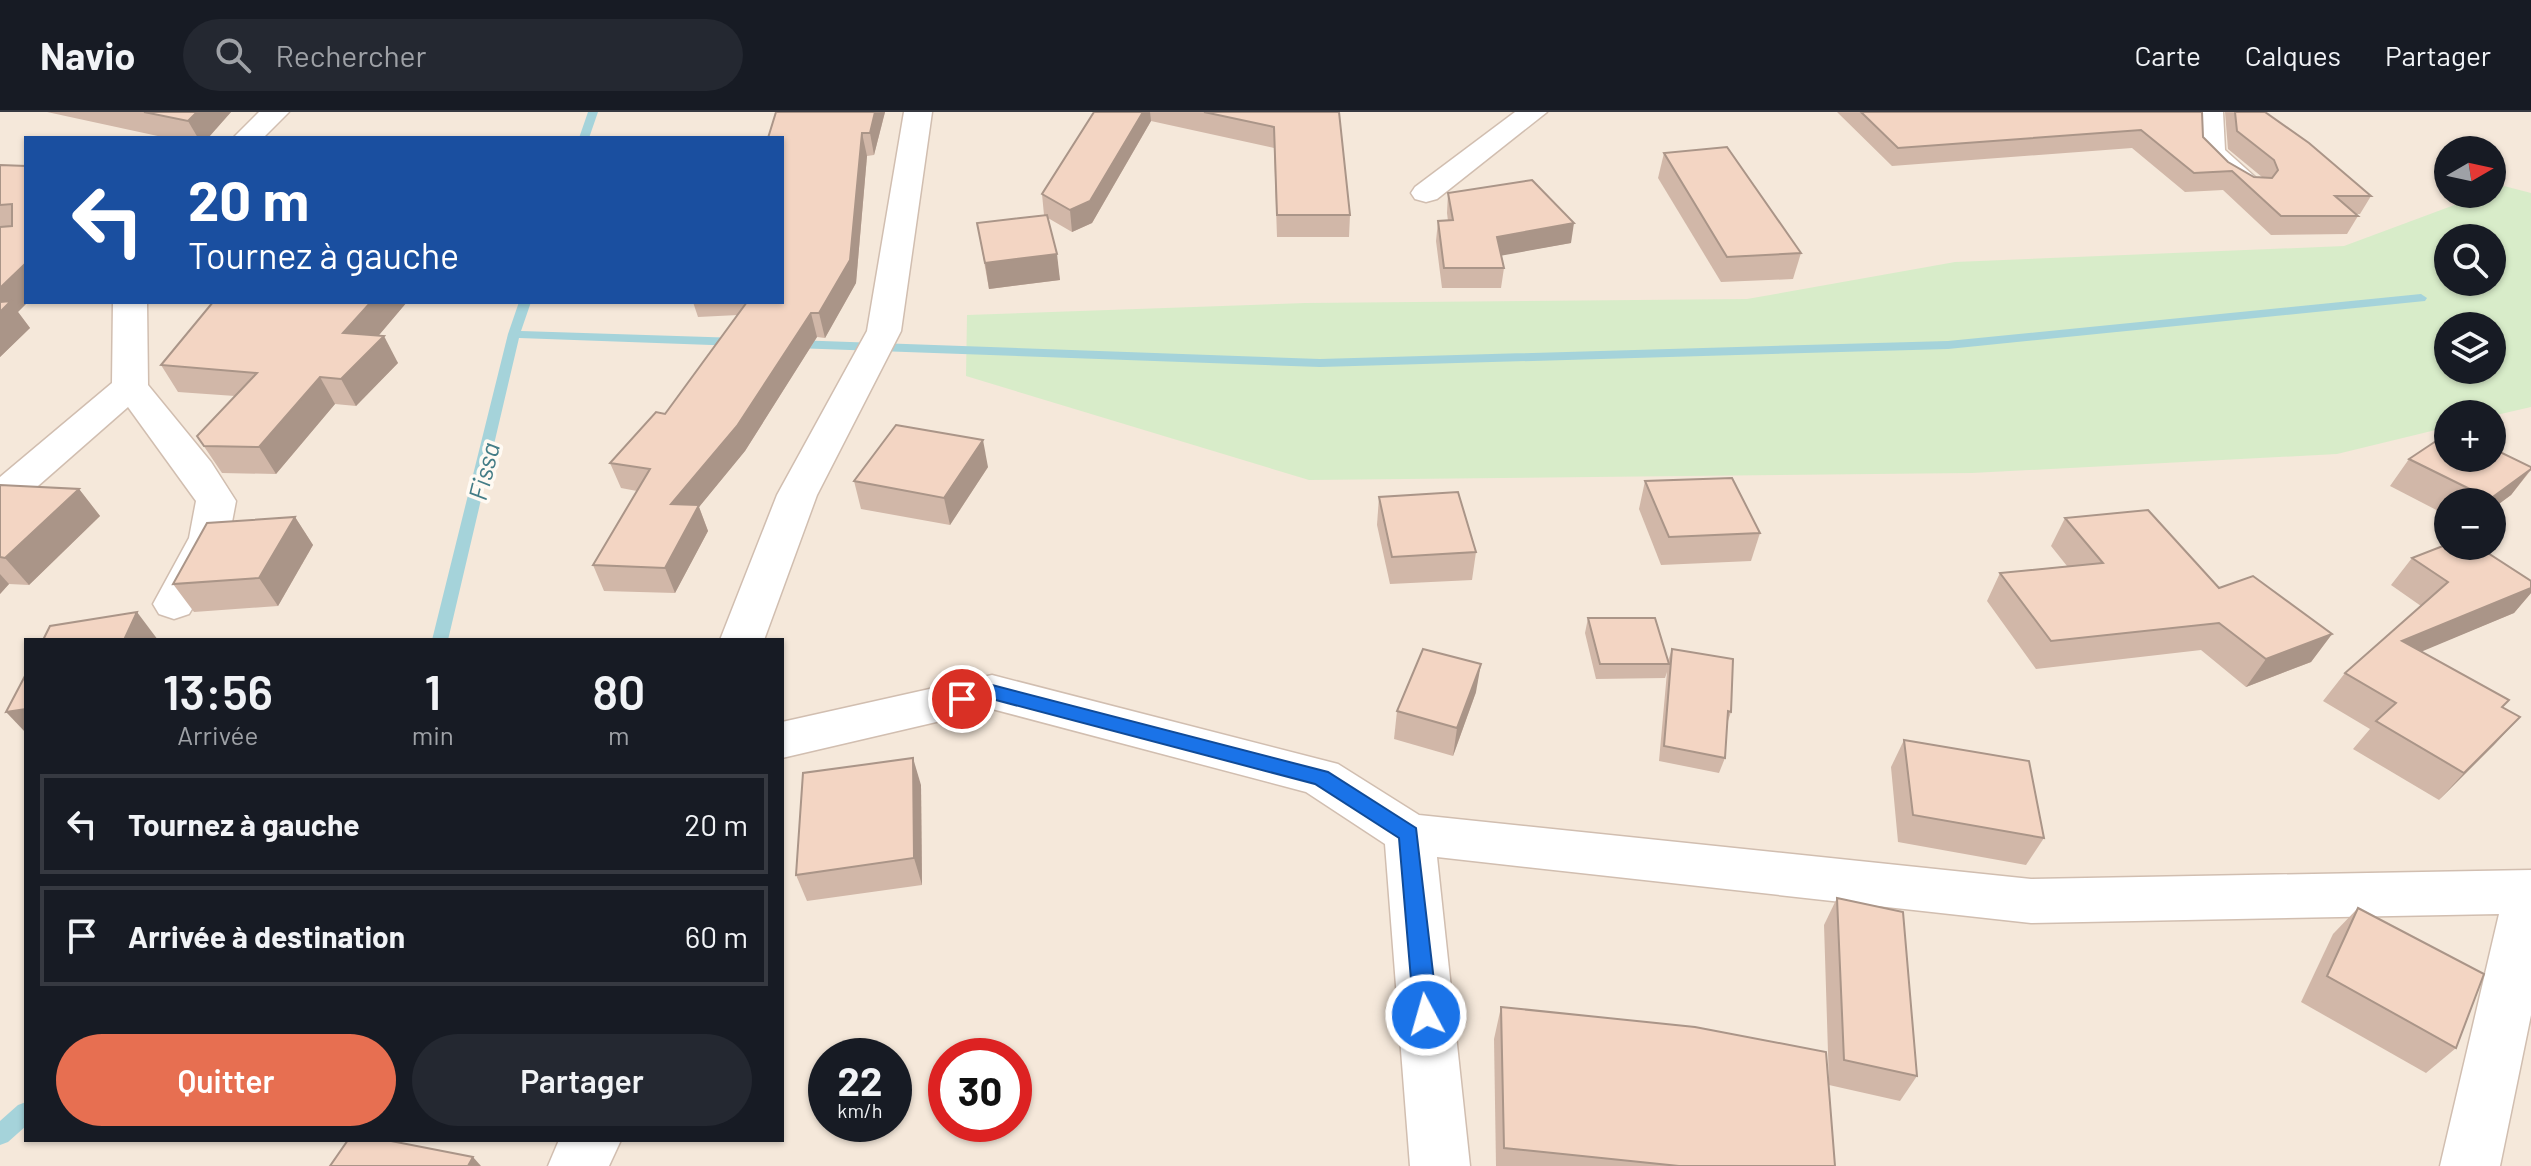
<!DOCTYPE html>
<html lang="fr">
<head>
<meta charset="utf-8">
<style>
  body { margin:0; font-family:Barlow,sans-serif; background:#242831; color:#f1f3f6; height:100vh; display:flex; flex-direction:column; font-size:30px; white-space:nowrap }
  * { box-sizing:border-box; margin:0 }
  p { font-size:26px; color:#9ea1a6 }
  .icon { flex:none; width:44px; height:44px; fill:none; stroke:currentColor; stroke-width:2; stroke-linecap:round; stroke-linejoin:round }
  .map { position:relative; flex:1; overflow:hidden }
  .sheet { position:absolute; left:24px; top:526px; width:760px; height:504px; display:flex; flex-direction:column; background:#171b24; border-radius:0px; box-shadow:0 2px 6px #0004 }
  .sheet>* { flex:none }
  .banner { position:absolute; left:24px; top:24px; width:760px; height:168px; border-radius:0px; box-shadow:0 2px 6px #0004; background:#1a4fa0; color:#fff; overflow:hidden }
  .needle { width:52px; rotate:81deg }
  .controls { position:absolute; left:2434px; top:24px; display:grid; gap:16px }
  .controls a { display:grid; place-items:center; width:72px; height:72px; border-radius:50%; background:#171b24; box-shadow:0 2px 6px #0004; font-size:40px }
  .speed { position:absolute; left:808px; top:926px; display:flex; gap:16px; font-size:40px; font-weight:700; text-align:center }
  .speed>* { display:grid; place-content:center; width:104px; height:104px; border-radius:50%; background:#171b24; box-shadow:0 2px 6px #0004; line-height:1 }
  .speed small { font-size:20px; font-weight:400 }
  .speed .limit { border:12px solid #d22; background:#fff; color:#111 }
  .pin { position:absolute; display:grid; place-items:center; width:68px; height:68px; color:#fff; margin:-34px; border:4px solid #fff; border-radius:50%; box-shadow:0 2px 8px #0007 }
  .me { position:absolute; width:88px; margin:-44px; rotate:354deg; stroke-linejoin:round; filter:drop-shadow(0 0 6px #0008) }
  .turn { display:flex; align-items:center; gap:28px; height:168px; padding:0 32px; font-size:36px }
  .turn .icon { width:104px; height:104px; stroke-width:2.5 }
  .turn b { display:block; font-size:56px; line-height:68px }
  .eta { display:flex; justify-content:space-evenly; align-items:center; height:136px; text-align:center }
  .eta b { font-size:48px; font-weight:600; line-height:56px }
  .action { display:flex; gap:16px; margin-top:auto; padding:16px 32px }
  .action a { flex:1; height:92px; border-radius:48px; background:#e76f51; color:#fff; font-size:32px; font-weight:600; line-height:92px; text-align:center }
  .action a+a { background:#242831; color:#f1f3f6 }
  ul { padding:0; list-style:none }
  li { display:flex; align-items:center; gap:24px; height:100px; margin:0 16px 12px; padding:0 16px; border:4px solid #363941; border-radius:0px }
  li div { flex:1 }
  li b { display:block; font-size:30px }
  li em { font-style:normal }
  header { display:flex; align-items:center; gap:48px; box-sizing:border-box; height:112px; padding:0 40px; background:#171b24; border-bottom:2px solid #363941 }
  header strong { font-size:38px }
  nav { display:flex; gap:44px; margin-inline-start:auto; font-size:28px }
  .search { width:560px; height:72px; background:#242831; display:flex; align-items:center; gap:20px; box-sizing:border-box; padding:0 28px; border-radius:44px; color:#9ea1a6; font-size:30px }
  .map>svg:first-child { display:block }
</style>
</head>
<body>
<header>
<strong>Navio</strong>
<div class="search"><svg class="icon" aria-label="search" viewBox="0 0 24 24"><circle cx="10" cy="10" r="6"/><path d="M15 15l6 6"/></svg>Rechercher</div>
<nav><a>Carte</a><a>Calques</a><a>Partager</a></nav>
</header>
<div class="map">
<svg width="2531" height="1054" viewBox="0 0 2531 1054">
  <rect width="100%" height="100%" fill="#fdf6ec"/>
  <path fill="#f5e8da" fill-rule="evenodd" d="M0 0H2531V1054H0ZM26 26H782V190H26ZM2448 38H2492V82H2448ZM2448 126H2492V170H2448ZM2448 214H2492V258H2448ZM2448 302H2492V346H2448ZM2448 390H2492V434H2448ZM26 528H782V1028H26ZM826 944H894V1012H826ZM946 944H1014V1012H946Z"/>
  <path fill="#d8ecc9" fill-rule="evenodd" d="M2504 74 2531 81V295L2492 304V302H2448V315L2337 342 1972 361 1309 368 966 264 967 203 1305 191 1747 187 1955 150 2344 134 2484 82H2492V79ZM2492 126V170H2448V126ZM2492 214V258H2448V214Z"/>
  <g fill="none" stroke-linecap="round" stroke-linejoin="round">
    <g fill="#a5d3da" fill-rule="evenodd">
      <polygon points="588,0 598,0 589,26 579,26"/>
      <polygon points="2421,182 2427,186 2425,189 1948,237 1320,255 794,236 788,232 794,228 1320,247 1948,229"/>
      <polygon points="519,190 531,190 521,219 739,226 745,230 739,234 519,226 448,528 432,528 508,222"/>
      <polygon points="26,990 26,1014 8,1030 0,1033 0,1009 18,993"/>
    </g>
    <defs>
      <g id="street">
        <polygon points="259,0 289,0 263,26 233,26"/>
        <polygon points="904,0 932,0 901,219 817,383 764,528 720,528 777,383 867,219"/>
        <polygon points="1515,0 1547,0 1437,87 1426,90 1415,87 1411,81 1415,75"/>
        <path d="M2195 0H2223L2225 38 2264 73 2260 79C2235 85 2218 62 2201 47L2197 41Z"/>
        <polygon points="113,190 147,190 148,273 211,350 236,389 229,426 195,492 189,502 174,507 159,502 153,492 189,426 196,389 128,295 14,395 0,399 0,365 112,271"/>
        <polygon points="992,563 1338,652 1419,703 2031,767 2531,758 2531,903 2500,1054 2440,1054 2499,802 2031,811 1437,745 1470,1054 1410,1054 1385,732 1306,680 992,597 782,646 782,610"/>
        <polygon points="559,1028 621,1028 609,1054 548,1054"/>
      </g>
    </defs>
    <use href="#street" stroke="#d1beb0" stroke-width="3"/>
    <use href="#street" fill="#fff" fill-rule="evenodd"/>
  </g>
  <g fill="#d1b7a8">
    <polygon points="47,0 231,0 208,26 167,26"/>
    <polygon points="776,0 885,0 874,43 867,44 856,171 825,226 817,225 745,339 699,395 708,419 675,481 604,479 593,453 637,379 621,376 610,351 665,302 738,203 698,205 693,190 782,190"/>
    <polygon points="1094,0 1339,0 1350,103 1349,125 1277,125 1274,36 1151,9 1092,111 1072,120 1048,106 1060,168 989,177 977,111 1044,103 1042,82"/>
    <polygon points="1837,0 2202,0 2203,25 2228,50 2254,65 2262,65 2228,37 2225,0 2265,0 2371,84 2360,102 2356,102 2358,104 2347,122 2271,123 2223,78 2185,80 2132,36 1892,54"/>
    <polygon points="1664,41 1801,141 1793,167 1721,170 1658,66"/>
    <polygon points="0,53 26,54 18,200 30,216 0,245"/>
    <polygon points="1448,81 1571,131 1501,143 1504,156 1501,176 1442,176 1436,129 1438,109 1448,109 1447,101"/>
    <polygon points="407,190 378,224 398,251 356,294 335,292 276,362 222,361 197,324 235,284 178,280 161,253"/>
    <polygon points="2409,347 2531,355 2531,358 2511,383 2492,397 2492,390 2448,390 2448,404 2390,374"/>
    <polygon points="988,355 950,413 861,397 854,369"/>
    <polygon points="1645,369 1760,421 1751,449 1661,453 1639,397"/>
    <polygon points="0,373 79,377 100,404 29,473 9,472 0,482"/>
    <polygon points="1379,385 1476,440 1472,468 1390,472 1377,413"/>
    <polygon points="295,405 313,433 278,494 194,500 173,472"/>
    <polygon points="2065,406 2219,476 2332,522 2311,550 2246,575 2201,538 2036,557 1987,489 2000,461 2067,454 2051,434"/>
    <polygon points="2412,446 2531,469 2531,481 2514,501 2421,539 2502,595 2520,605 2439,688 2353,637 2370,617 2323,589 2345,561 2421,494 2391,473"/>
    <polygon points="1588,506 1668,549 1672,537 1731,600 1727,612 1725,646 1719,661 1659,649 1667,560 1665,566 1596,567 1585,521"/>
    <polygon points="1476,580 1453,644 1394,627 1397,599"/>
    <polygon points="1904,628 2044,726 2026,753 1898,730 1891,655"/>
    <polygon points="921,673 922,773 807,789 796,763"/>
    <polygon points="1837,786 1917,964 1900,989 1829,973 1824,813"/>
    <polygon points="2358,796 2456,936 2426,961 2301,890 2333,822"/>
    <polygon points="1501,895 1835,1054 1496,1054 1494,927"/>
  </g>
  <g fill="#aa9588">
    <polygon points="197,0 231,0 208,26 198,26 188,9"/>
    <polygon points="875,0 885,0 874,43 870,21"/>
    <polygon points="1143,0 1150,0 1151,9 1092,111 1072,120 1070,98"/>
    <polygon points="862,21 867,44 856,171 825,226 819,201"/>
    <polygon points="1574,111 1571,131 1494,145 1497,125"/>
    <polygon points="1057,142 1060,168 989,177 985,151"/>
    <polygon points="26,151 26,190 28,190 18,200 30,216 0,245 0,176"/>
    <polygon points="371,190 407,190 358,248 343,221"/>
    <polygon points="811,201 817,225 745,339 699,395 708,419 675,481 665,456 671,392"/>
    <polygon points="384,224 398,251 356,294 341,267"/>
    <polygon points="320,265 335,292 276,362 259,335"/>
    <polygon points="983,328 988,355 950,413 944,386"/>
    <polygon points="2531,357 2511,383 2492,397 2492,390 2487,390 2490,387"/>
    <polygon points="79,377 100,404 29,473 5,446"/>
    <polygon points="295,405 313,433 278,494 259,466"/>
    <polygon points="0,462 9,472 0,482"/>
    <polygon points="2531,476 2531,481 2514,501 2380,557 2402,529"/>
    <polygon points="137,500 158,528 124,528"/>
    <polygon points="2332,522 2311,550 2246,575 2266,547"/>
    <polygon points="1481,552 1476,580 1453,644 1457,616"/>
    <polygon points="26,597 26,621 6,600"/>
    <polygon points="2520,605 2494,633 2439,688 2464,661"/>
    <polygon points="913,646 921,673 922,773 914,746"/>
    <polygon points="473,1045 481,1054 468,1054"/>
  </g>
  <g fill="#f3d5c3" stroke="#aa9588" stroke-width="2">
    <polygon points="144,0 197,0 188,9"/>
    <polygon points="776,0 875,0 870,21 862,21 850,148 819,201 811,201 737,314 671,392 699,393 665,456 593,453 650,357 610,351 656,300 665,302 747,190 782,190 782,26 768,26"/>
    <polygon points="1094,0 1143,0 1090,89 1070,98 1042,82"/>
    <polygon points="1204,0 1339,0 1350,103 1277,103 1274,15"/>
    <polygon points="1861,0 2202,0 2203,25 2228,50 2254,65 2272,66 2278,58 2274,48 2237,19 2235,0 2265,0 2309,31 2371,84 2335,84 2358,104 2281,104 2232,59 2194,61 2141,18 1898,36"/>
    <polygon points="1727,35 1801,141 1727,145 1664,41"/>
    <polygon points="0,53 26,54 26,151 0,176 0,115 12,114 12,92 0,93"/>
    <polygon points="1532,68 1574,111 1497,125 1504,156 1444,156 1438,109 1453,108 1448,81"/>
    <polygon points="1047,103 1057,142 985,151 977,111"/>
    <polygon points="11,189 0,200 0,190"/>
    <polygon points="213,190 371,190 343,221 384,224 341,267 320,265 259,335 204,334 197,324 257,261 161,253"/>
    <polygon points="896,313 983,328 944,386 854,369"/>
    <polygon points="2448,321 2448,346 2492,346 2492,336 2531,355 2531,357 2490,387 2409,347"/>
    <polygon points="1732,366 1760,421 1669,425 1645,369"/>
    <polygon points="0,373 79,377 5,446 0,445"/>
    <polygon points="1458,380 1476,440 1392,445 1379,385"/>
    <polygon points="2148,398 2219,476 2253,464 2332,522 2266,547 2219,511 2051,529 2000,461 2103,451 2065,406"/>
    <polygon points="295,405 259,466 173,472 207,411"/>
    <polygon points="2448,432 2448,434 2477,434 2531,469 2531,476 2402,529 2509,588 2502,595 2520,605 2464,661 2376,609 2396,591 2345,561 2448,470 2412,446"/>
    <polygon points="137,500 124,528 43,528 50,514"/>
    <polygon points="1588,506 1655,506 1669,552 1600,552"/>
    <polygon points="1423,537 1481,552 1457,616 1397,599"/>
    <polygon points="1672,537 1733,547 1731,600 1728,599 1725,646 1664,634"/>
    <polygon points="26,562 26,597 6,600"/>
    <polygon points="1904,628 2029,649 2044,726 1913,703"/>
    <polygon points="913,646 914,746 796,763 803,661"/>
    <polygon points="1837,786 1903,800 1917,964 1844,948"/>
    <polygon points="2358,796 2484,862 2456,936 2327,864"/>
    <polygon points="1501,895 1695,915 1826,940 1835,1054 1679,1054 1504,1036"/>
    <polygon points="348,1028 386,1028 473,1045 468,1054 330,1054"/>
  </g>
  <polygon fill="#1a73e8" stroke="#114b97" stroke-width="2" points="992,573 1328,660 1416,716 1438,903 1434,911 1426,914 1418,911 1414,903 1399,726 1315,672 992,587 962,594 953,587 955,582"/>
  <g text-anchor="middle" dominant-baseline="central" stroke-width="7" stroke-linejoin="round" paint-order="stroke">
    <g font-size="26" font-style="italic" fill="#437c86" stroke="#fffaf3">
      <text transform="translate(483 359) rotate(-76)">Fissa</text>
    </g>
  </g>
</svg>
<div class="controls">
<a><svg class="needle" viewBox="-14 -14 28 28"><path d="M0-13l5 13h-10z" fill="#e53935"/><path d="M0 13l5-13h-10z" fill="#9ea1a6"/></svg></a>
<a><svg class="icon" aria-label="search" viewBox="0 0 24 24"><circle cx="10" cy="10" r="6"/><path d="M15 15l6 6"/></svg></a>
<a><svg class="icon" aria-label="layers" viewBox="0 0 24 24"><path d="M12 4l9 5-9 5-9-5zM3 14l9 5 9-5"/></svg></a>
<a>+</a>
<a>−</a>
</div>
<div class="speed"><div>22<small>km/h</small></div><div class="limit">30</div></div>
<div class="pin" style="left:962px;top:587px;background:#d93025"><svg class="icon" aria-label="arrive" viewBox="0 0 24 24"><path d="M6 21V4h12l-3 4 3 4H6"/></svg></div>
<svg class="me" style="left:1426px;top:903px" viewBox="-20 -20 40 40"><circle r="17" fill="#1a73e8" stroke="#fff" stroke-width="3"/><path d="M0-11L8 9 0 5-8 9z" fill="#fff"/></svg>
<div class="banner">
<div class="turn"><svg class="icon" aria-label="left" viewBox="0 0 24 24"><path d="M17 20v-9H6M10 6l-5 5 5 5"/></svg><div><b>20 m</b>Tournez à gauche</div></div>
</div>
<section class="sheet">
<div class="eta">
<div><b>13:56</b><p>Arrivée</p></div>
<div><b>1</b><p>min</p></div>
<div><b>80</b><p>m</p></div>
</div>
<ul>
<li><svg class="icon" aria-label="left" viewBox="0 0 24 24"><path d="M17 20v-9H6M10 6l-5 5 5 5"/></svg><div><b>Tournez à gauche</b></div><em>20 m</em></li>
<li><svg class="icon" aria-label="arrive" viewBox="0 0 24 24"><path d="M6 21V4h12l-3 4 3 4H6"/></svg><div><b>Arrivée à destination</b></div><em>60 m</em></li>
</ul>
<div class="action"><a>Quitter</a><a>Partager</a></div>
</section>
</div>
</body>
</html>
